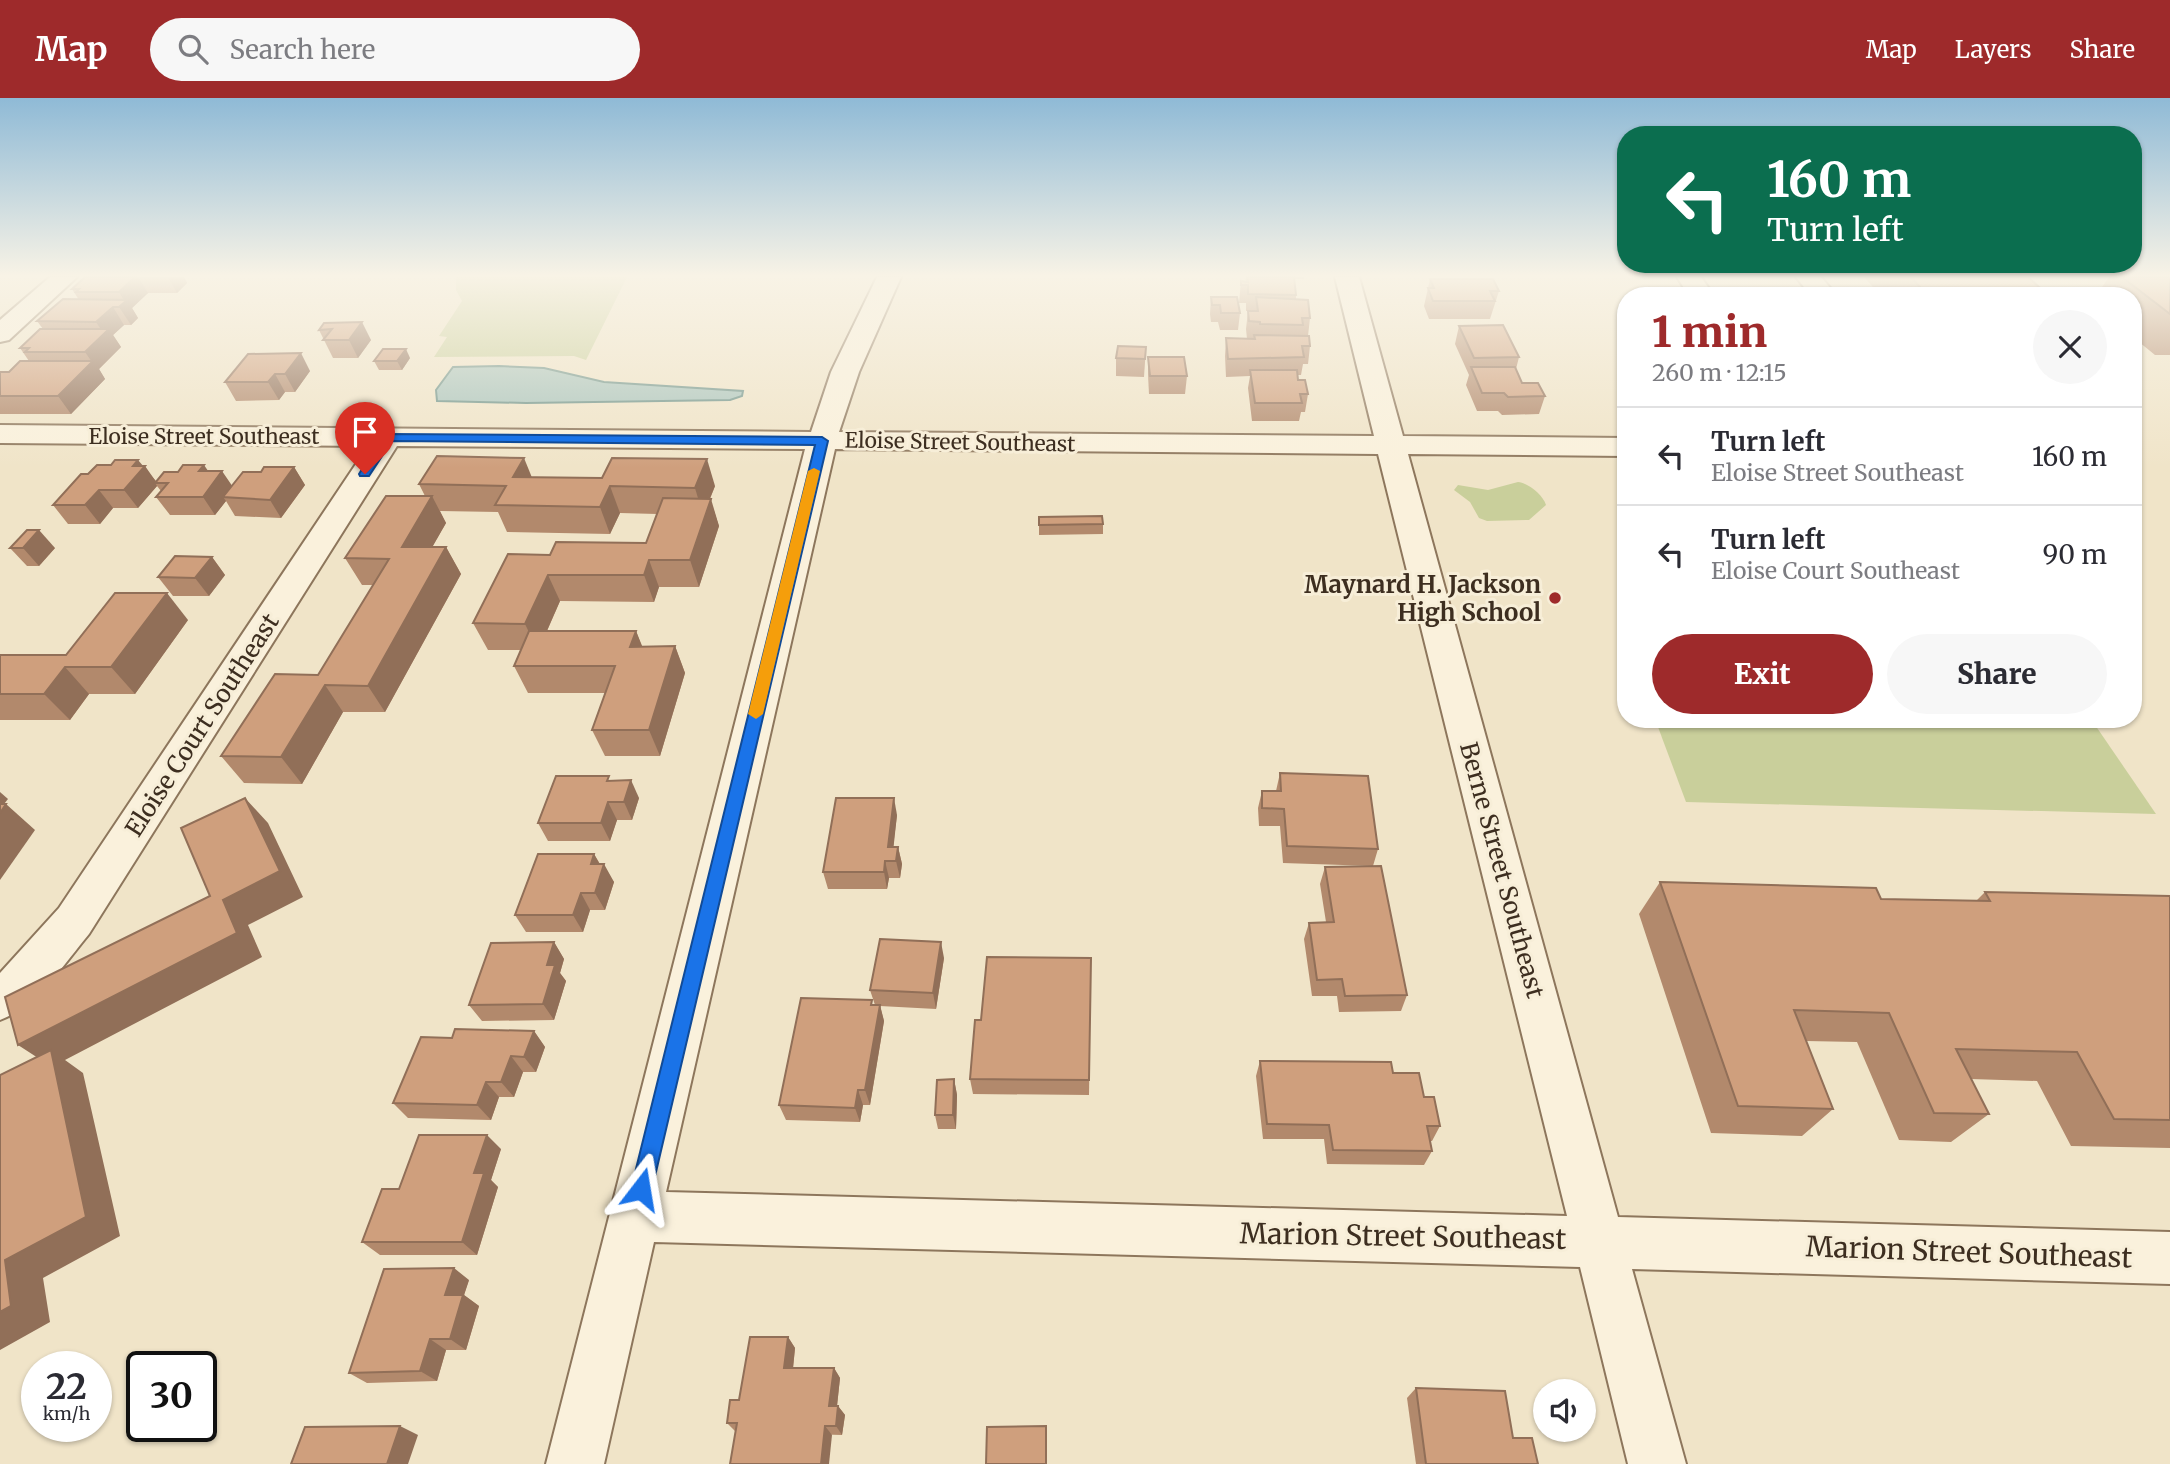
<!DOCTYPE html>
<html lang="en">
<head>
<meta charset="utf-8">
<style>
  body { margin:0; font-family:Merriweather,serif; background:#f7f7f7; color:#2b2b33; height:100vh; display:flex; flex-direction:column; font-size:26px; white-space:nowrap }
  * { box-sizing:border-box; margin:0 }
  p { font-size:23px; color:#7c7c81 }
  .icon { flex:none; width:38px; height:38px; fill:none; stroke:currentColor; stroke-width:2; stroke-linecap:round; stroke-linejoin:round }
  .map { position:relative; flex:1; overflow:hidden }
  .side { position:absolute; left:1617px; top:189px; width:525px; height:441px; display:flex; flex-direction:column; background:#fff; border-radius:28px; box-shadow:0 2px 5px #0004 }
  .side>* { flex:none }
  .top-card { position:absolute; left:1617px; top:28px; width:525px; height:147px; border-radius:28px; box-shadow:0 2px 5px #0004; background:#0b6e4f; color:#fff; overflow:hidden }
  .fabs { position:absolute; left:1533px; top:1281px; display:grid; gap:14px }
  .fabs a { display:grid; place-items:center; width:63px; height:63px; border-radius:50%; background:#fff; box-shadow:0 2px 5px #0004; font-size:35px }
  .speed { position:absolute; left:21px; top:1253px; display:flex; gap:14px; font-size:35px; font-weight:700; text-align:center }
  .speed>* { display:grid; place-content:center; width:91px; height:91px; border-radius:50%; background:#fff; box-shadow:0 2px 5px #0004; line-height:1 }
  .speed small { font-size:18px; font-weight:400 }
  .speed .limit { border:4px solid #111; border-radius:10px; background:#fff; color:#111 }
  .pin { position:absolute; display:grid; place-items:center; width:60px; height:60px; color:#fff; margin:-72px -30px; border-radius:50% 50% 50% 0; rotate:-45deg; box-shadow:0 0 7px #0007 }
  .pin .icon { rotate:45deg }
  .me { position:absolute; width:77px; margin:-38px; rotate:14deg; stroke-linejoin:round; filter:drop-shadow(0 0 5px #0008) }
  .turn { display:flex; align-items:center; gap:24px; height:147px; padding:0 35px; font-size:32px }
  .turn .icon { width:91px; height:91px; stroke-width:2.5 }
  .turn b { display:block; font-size:49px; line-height:60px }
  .round { display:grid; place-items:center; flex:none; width:74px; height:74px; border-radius:37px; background:#f7f7f7 }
  .head { display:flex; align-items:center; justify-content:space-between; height:119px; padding:0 35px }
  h1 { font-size:42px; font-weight:800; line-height:52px; color:#9e2a2b }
  .button { display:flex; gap:14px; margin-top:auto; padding:14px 35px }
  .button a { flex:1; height:80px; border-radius:42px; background:#9e2a2b; color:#fff; font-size:28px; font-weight:800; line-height:80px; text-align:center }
  .button a+a { background:#f7f7f7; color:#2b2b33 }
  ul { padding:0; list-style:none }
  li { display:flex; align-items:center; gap:21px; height:98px; padding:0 35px; border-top:2px solid #e1e1e2 }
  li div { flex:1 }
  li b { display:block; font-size:26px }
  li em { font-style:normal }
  header { display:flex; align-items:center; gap:42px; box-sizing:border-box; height:98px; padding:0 35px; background:#9e2a2b; color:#fff }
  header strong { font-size:33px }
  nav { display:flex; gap:38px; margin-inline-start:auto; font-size:24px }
  .search { width:490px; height:63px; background:#f7f7f7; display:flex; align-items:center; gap:18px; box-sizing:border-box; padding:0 24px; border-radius:38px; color:#7c7c81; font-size:26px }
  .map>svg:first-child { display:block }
</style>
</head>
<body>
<header>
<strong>Map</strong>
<div class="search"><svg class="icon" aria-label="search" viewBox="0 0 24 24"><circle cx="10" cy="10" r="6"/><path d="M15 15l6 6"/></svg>Search here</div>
<nav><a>Map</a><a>Layers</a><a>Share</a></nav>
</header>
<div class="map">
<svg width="2170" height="1366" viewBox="0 0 2170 1366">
  <rect width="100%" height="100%" fill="#f0e4c8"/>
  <g fill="#c9cf9b">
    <polygon points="456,179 627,179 586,262 574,258 434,259 447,239 439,238 462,203 456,192"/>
    <path d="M1518 384C1528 385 1543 397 1546 407L1529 422 1487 423 1479 420 1470 404 1454 392 1458 387 1488 392Z"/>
    <polygon points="1655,621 2091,621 2156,716 1686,704"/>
  </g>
  <polygon fill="#a9c4bc" stroke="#6f938a" stroke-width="2" points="499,268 544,270 604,284 743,293 742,298 730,302 526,305 437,303 436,292 453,269"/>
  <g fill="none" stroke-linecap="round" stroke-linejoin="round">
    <defs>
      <g id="street">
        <polygon points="50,179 77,179 9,242 0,244 0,222"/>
        <path d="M877 179H901L859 274 839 334 1374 338 1335 179H1359L1403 338 1626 340V358L1408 356 1618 1119 2170 1134V1186L1632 1171 1686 1366H1628L1580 1169 654 1144 604 1366H546L805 351 397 348 89 836C63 867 39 907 0 922V875L59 810 368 348 0 345V327L811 334 831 274ZM835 351 1378 356 1567 1118 666 1094Z"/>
        <polygon points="1677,179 1701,179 1714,198 1689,198"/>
        <polygon points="1796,179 1821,179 1837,198 1811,198"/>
      </g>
    </defs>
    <use href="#street" stroke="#8d765c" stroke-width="4"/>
    <use href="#street" fill="#faf1dc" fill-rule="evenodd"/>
  </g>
  <g fill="#b2896c">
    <polygon points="85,179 184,179 187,185 177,195 148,195 132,210 138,220 131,227 124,227 113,237 121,249 99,271 105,281 71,316 0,316 0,274 9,274 29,263 20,250 43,231 37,223 79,202 72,191"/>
    <polygon points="1246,179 1304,179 1304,181 1294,181 1296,197 1296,201 1310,220 1308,238 1310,248 1308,266 1303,266 1301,277 1298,277 1298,282 1308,296 1305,314 1301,314 1299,323 1252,323 1248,290 1250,278 1226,279 1225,258 1226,240 1247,241 1246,231 1248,213 1255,213 1246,213 1246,205 1239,205 1241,183 1245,184"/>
    <polygon points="1864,179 2028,179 2049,198 1881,198"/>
    <polygon points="2109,179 2170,179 2170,257 2155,257 2133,239 2133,198 2096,198"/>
    <polygon points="1430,181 1499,193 1490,221 1429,221 1424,208"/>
    <polygon points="1211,199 1240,215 1238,232 1220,232 1218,224 1211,224 1210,216"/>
    <polygon points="324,225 371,242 358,260 333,260 319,232"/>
    <polygon points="1459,228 1519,259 1516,271 1522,285 1545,298 1539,316 1502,317 1498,313 1477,313 1466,287 1469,277 1455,246"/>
    <polygon points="1146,249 1144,279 1116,278 1116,260"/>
    <polygon points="248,256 310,273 295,294 285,294 279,302 236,303 225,284"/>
    <polygon points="1148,259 1187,278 1185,296 1149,296 1148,277"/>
    <polygon points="410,260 402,272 379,272 374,263"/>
    <polygon points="142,368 156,383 208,373 232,388 261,374 294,369 305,387 281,420 235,418 226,403 215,417 170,417 156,399 161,393 157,388 138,410 113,410 100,426 68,426 53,407"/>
    <polygon points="532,379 715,388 710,401 719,428 699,489 659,489 654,504 560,503 547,533 636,533 642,549 675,548 685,575 660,658 605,658 592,632 605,595 528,595 514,568 521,552 488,552 473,525 550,457 646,445 657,416 620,415 610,436 507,434 498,414 440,413 446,425 432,449 446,449 461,476 385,614 343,614 302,686 244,685 221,658 318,577 373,487 362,487 345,460 425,398 419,386"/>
    <polygon points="1039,419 1103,426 1103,436 1039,437"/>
    <polygon points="10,450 55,450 39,468 27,468"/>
    <polygon points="212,459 225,477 209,498 173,498 158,479"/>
    <polygon points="188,522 135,596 89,596 70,622 0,622 0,557 66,557"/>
    <polygon points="1280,675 1378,751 1373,768 1283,765 1280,728 1259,728 1258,710 1262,693 1276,693"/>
    <polygon points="611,683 639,700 632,722 617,722 610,743 548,743 538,725"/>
    <polygon points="897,717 893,749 898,749 902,766 900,780 889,780 887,791 828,791 823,774"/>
    <polygon points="594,756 600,766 614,784 605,812 590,812 583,834 526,834 515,817"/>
    <polygon points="1325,769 1407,897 1401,913 1339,914 1337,898 1312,898 1304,841 1309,825 1326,824 1320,786"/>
    <polygon points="1660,784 1881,801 1976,803 1985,794 2170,798 2170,1050 2071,1048 2037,983 1971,981 1989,1016 1951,1044 1899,1042 1857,944 1806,943 1833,1011 1802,1038 1711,1035 1639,816"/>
    <polygon points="554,844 564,861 560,875 566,883 554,922 482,923 469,907"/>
    <polygon points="944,860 936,911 880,908 884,923 870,1007 863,1007 860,1024 786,1022 779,1007 875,907 870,892"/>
    <polygon points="1091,860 1089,997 973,996 970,981 981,922"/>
    <polygon points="534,933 545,949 536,974 523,974 514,999 499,999 491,1022 408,1020 393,1005 452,940"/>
    <polygon points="1260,963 1393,975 1424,999 1440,1028 1432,1043 1430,1043 1432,1053 1424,1067 1327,1066 1324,1041 1263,1041 1256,978"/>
    <polygon points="954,981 957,997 956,1031 938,1031 935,1017"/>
    <polygon points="501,1051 491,1082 498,1089 477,1157 380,1157 362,1144 399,1091"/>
    <polygon points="469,1182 464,1197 479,1208 466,1252 446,1252 437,1283 367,1285 349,1275"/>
    <polygon points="788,1239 795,1250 793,1270 834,1270 840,1280 837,1308 838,1308 845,1317 842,1337 736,1334 727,1325"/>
    <polygon points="1416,1290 1513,1340 1538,1366 1416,1366 1407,1300"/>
  </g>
  <g fill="#916f58">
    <polygon points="135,179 138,179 148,195 132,210 138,220 131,227 119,209 125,204 119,194"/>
    <polygon points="168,179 184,179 187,185 177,195"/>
    <polygon points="113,209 124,227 113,237 121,249 99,271 105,281 71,316 58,298 92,264 85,254 104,236 96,224"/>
    <polygon points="362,224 371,242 358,260 349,242"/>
    <polygon points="406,251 410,260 402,272 397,263"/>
    <polygon points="301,255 310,273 295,294 285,276"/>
    <polygon points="275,276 285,294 279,302 268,284"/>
    <polygon points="524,360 535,387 513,379"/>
    <polygon points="707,361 715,388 703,417 695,390"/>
    <polygon points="138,362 144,369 145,368 157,385 155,385 157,388 138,410 124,392 133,368"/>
    <polygon points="204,367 215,383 222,373 235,392 223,399 226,403 215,417 203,399 199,373"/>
    <polygon points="294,369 305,387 281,420 270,402"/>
    <polygon points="610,388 620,415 610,436 600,409"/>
    <polygon points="99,392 113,410 100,426 85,407"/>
    <polygon points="432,398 446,425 417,476 402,449"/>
    <polygon points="711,401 719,428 699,489 690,462"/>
    <polygon points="39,432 55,450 39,468 23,450"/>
    <polygon points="446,449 461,476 385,614 368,588"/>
    <polygon points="212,459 225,477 209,498 195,480"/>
    <polygon points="649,462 659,489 654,504 644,477"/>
    <polygon points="548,477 560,503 538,553 525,526"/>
    <polygon points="167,495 188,522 135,596 111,569"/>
    <polygon points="636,533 647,560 630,549"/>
    <polygon points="675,548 685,575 660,658 649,632"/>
    <polygon points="65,569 89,596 70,622 44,596"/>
    <polygon points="325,587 343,614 302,686 281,659"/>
    <polygon points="631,682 639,700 632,722 624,704"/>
    <polygon points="0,694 8,701 0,711"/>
    <polygon points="245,700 268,725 303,799 248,827 262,859 65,962 83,975 120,1138 43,1180 50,1224 0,1252 0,1214 5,1162 52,969 18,947 223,802"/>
    <polygon points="894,700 897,717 892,763 888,749"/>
    <polygon points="608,704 617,722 610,743 601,725"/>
    <polygon points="6,706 35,732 0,782 0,715"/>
    <polygon points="898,749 902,766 900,780 896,763"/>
    <polygon points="594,756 603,772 604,766 614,784 605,812 595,795 591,766"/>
    <polygon points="885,763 889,780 887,791 884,774"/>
    <polygon points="581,795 590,812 583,834 573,817"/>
    <polygon points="554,844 564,861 560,875 566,883 554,922 543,906 547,867"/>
    <polygon points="941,844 944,860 936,911 933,895"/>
    <polygon points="880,907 884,923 870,1007 865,992"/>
    <polygon points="534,933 545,949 536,974 524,959"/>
    <polygon points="511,958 523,974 514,999 501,984"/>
    <polygon points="954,981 957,997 956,1031 953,1017"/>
    <polygon points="486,984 499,999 491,1022 477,1007"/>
    <polygon points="858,992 863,1007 860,1024 855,1010"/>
    <polygon points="487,1037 501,1051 491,1082 498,1089 477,1157 462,1144 474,1075"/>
    <polygon points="454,1170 469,1182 464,1197 479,1208 466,1252 450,1241 445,1197"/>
    <polygon points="788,1239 795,1250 792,1280 784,1270"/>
    <polygon points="430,1241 446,1252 437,1283 420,1273"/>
    <polygon points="834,1270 840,1280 836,1317 829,1308"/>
    <polygon points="838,1308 845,1317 842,1337 836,1328"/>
    <polygon points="400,1328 418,1337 408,1366 387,1366"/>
    <polygon points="825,1328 832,1337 829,1366 821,1366"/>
  </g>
  <g fill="#cf9f7d" stroke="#916f58" stroke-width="2">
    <polygon points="85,179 135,179 119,194 76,194 79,191 72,191"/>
    <polygon points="1247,179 1294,179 1296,197 1248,196 1248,187 1241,187 1241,183 1248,184"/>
    <polygon points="1911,179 2028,179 2049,198 1928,198"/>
    <polygon points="2122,179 2170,179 2170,216"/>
    <polygon points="1430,181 1493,181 1499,193 1490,193 1495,203 1433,203 1428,190 1434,190"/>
    <polygon points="1211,199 1237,199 1240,215 1221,215 1220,207 1212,207"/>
    <polygon points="1256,199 1308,202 1310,220 1302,220 1303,227 1260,226 1260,224 1249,223 1248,213 1258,213"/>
    <polygon points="63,201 127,202 119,209 113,209 96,224 37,223"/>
    <polygon points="362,224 349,242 323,242 332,231 319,232 324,225"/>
    <polygon points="1503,227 1519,259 1474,260 1459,228"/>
    <polygon points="40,231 109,231 85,254 25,254 29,250 20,250"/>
    <polygon points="1254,237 1309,238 1310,248 1302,248 1304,259 1228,261 1226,240 1255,241"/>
    <polygon points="1118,248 1146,249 1145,261 1116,260"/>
    <polygon points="383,251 406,251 397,263 374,263"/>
    <polygon points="301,255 285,276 275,276 268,284 225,284 248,256"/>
    <polygon points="1148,259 1184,259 1187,278 1150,278"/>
    <polygon points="20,263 93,263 58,298 0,298 0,274 9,274"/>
    <polygon points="1471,269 1515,269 1522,285 1538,285 1545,298 1508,299 1504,295 1482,295"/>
    <polygon points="1250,272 1297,272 1298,282 1305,282 1308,296 1300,296 1302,305 1255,305"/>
    <polygon points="437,358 524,360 513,379 602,380 612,360 707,361 695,390 610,388 600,409 495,407 506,388 419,386"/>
    <polygon points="115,362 138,362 133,368 145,368 124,392 99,392 85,407 53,407 81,376 88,376 97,367 111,367"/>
    <polygon points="183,367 204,367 199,373 222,373 203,399 156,399 168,385 155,385 164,374 178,374"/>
    <polygon points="264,369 294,369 270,402 223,399 243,374 261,374"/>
    <polygon points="386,398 432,398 402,449 446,449 368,588 325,587 281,659 221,658 275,576 318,577 389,461 345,460"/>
    <polygon points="663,400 711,401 690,462 649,462 644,477 548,477 525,526 473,525 508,456 550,457 556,444 646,445"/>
    <polygon points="1102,418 1103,426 1039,427 1039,419"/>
    <polygon points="27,432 39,432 23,450 10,450"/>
    <polygon points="175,458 212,459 195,480 158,479"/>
    <polygon points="115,495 167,495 111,569 65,569 44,596 0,596 0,557 66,557"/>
    <polygon points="529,533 636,533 630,549 675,548 649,632 592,632 615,568 514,568"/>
    <polygon points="1280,675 1368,678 1378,751 1287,748 1284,711 1262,710 1262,693 1281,693"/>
    <polygon points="556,678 609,678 607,683 631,682 624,704 608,704 601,725 538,725"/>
    <polygon points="245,700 280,773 223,802 237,835 18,947 5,899 210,798 181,730"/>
    <polygon points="836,700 894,700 888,749 898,749 896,763 885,763 884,774 823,774"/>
    <polygon points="0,706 6,706 0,715"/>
    <polygon points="538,756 594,756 591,766 604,766 595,795 581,795 573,817 515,817"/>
    <polygon points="1381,768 1407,897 1345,898 1342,881 1317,882 1309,825 1334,824 1325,769"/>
    <polygon points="1660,784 1876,790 1881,801 1990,803 1985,794 2170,798 2170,1022 2114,1021 2077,954 1956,951 1989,1016 1934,1015 1889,915 1794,912 1833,1011 1738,1008"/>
    <polygon points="880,841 941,844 933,895 870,892"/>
    <polygon points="554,844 547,867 555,867 543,906 469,907 491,845"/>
    <polygon points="987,859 1091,860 1089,982 970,981 975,922 981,922"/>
    <polygon points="801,900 872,902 871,907 880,907 865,992 858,992 855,1010 779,1007"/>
    <polygon points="455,931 534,933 524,959 511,958 501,984 486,984 477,1007 393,1005 421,939 452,940"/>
    <polygon points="51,952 86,1119 5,1162 11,1208 0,1214 0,977"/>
    <polygon points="1260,963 1391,964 1393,975 1419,975 1424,999 1434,999 1440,1028 1427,1028 1432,1053 1333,1052 1329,1027 1267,1026"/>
    <polygon points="954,981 953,1017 935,1017 937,982"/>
    <polygon points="419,1037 487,1037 474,1075 484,1075 462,1144 362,1144 382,1091 399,1091"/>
    <polygon points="454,1170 445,1197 463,1197 450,1241 430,1241 420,1273 349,1275 384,1171"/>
    <polygon points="750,1239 788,1239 784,1270 834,1270 829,1308 838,1308 836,1328 825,1328 821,1366 730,1366 737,1325 727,1325 730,1302 739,1302"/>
    <polygon points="1416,1290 1505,1293 1513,1340 1532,1340 1538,1366 1426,1366"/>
    <polygon points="400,1328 387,1366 291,1366 305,1329"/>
    <polygon points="1046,1328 1046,1366 986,1366 987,1329"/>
  </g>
  <linearGradient id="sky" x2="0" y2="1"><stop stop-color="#8fbad6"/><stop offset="0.48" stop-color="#f8f3e6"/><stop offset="1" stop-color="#f8f3e6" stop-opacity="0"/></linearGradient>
  <rect width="2170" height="370" fill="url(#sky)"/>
  <polygon fill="#1a73e8" stroke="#114b97" stroke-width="2" points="388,336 822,339 828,343 652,1091 649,1098 641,1101 634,1098 631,1091 815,347 392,343 369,378 360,378 359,376 382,339"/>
  <polygon fill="#f59e0b" points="814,370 820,373 763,616 756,621 748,616 808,373"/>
  <circle fill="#9e2a2b" stroke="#f7eed8" stroke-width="2.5" cx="1555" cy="500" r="7"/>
  <g text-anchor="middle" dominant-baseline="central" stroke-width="6" stroke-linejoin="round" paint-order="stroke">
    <g font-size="21" fill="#3d2e20" stroke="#f7eed8">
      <text x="204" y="338">Eloise Street Southeast</text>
      <text transform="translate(960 344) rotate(1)">Eloise Street Southeast</text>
    </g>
    <g font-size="24" font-weight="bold" fill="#3d2e20" stroke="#f7eed8" text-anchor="end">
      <text x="1541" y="486">Maynard H. Jackson<tspan x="1541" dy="28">High School</tspan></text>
    </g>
    <g font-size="24" fill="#3d2e20" stroke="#f7eed8">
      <text transform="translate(202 627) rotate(-57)">Eloise Court Southeast</text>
      <text transform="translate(1502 772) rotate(75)">Berne Street Southeast</text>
    </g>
    <g font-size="28" fill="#3d2e20" stroke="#f7eed8">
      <text transform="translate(1403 1138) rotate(1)">Marion Street Southeast</text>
      <text transform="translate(1969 1154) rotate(2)">Marion Street Southeast</text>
    </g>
  </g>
</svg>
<div class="fabs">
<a><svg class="icon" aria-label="sound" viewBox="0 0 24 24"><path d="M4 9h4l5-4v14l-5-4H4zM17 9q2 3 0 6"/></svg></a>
</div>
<div class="speed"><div>22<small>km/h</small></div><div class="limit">30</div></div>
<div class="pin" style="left:365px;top:376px;background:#d93025"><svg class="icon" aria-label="arrive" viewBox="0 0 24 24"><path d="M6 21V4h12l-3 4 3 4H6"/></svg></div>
<svg class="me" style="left:641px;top:1091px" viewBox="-20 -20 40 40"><path d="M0-17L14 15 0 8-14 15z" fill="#1a73e8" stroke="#fff" stroke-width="4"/></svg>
<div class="top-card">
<div class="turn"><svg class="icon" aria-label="left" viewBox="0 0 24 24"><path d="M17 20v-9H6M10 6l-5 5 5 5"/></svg><div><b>160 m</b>Turn left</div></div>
</div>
<section class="side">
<div class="head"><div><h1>1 min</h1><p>260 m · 12:15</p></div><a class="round"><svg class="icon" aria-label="close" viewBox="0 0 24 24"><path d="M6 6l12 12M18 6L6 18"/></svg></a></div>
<ul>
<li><svg class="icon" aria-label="left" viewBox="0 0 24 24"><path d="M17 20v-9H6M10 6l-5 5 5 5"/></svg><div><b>Turn left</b><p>Eloise Street Southeast</p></div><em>160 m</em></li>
<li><svg class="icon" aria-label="left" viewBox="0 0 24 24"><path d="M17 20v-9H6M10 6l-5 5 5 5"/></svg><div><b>Turn left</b><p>Eloise Court Southeast</p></div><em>90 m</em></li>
</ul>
<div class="button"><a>Exit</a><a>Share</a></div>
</section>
</div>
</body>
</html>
